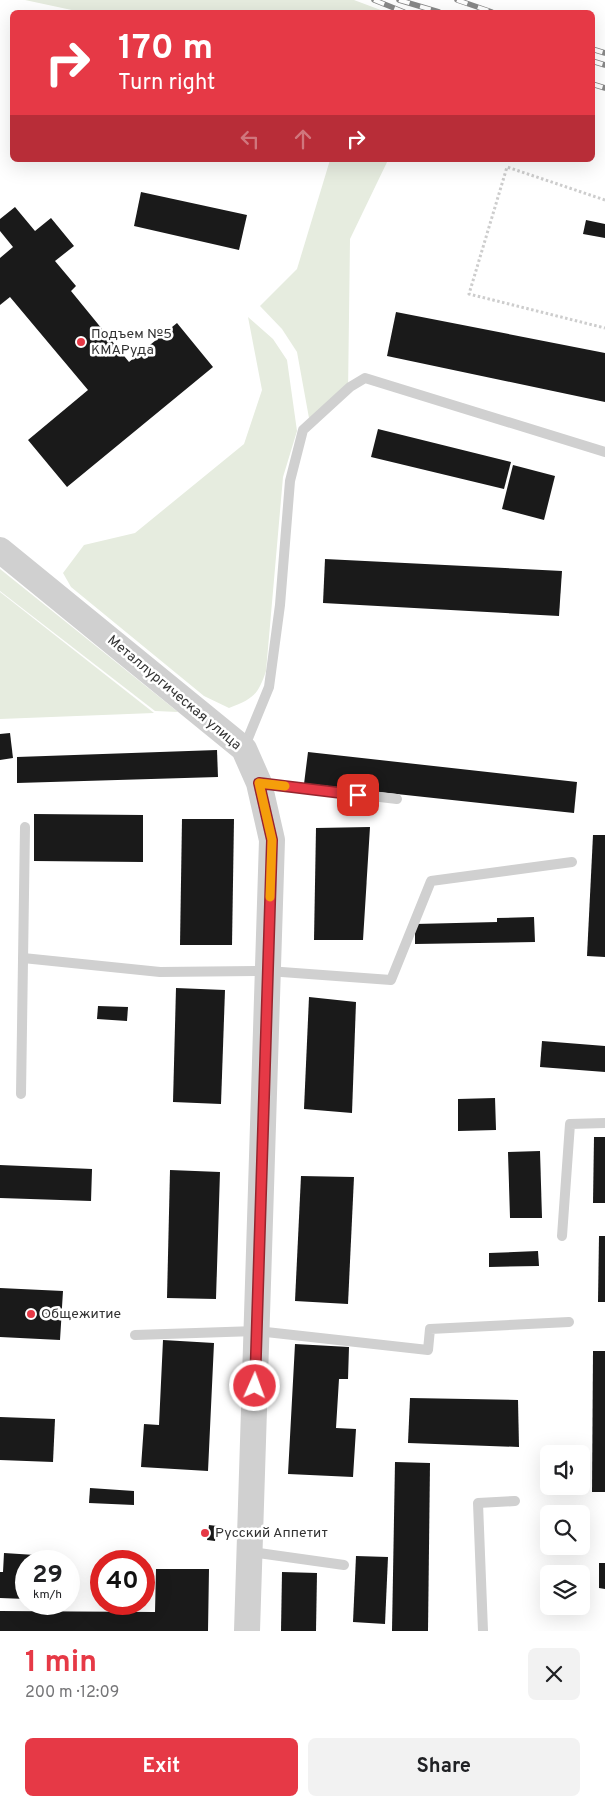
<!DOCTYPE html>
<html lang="en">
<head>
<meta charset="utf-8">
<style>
  body { margin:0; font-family:Overpass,sans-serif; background:#f2f2f2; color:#202124; height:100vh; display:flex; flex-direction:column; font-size:19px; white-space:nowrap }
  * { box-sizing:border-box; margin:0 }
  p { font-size:16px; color:#757577 }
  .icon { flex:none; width:28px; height:28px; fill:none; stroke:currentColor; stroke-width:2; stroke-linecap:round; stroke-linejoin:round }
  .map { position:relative; height:1631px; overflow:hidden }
  .side { display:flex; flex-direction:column; background:#fff; flex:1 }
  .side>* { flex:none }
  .guide { position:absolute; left:10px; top:10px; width:585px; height:152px; border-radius:8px; box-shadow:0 5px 20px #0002; background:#e63946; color:#fff; overflow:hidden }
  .controls { position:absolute; left:540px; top:1445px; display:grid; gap:10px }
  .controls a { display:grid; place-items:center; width:50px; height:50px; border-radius:8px; background:#fff; box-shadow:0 5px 20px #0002; font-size:25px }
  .speed { position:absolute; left:15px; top:1550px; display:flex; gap:10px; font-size:25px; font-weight:700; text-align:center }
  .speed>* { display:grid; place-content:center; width:65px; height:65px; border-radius:50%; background:#fff; box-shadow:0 5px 20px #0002; line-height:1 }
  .speed small { font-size:12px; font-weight:400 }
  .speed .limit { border:8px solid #d22; background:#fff; color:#111 }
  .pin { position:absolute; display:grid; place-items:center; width:42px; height:42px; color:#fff; margin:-21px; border-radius:10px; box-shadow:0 2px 8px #0006 }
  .me { position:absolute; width:55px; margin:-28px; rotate:2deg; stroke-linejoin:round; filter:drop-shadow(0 0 4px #0008) }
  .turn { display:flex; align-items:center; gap:18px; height:105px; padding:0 25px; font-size:22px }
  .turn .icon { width:65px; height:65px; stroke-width:2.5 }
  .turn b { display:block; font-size:35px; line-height:42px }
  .lanes { display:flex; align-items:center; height:48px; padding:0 25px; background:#0003; justify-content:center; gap:25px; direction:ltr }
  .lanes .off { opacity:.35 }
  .round { display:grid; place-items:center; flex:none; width:52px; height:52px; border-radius:8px; background:#f2f2f2 }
  .summary { display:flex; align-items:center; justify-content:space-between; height:85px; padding:0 25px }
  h1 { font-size:30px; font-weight:700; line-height:38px; color:#e63946 }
  .primary-button { display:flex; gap:10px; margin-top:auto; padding:10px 25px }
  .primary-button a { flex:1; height:58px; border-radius:8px; background:#e63946; color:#fff; font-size:20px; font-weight:700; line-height:58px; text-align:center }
  .primary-button a+a { background:#f2f2f2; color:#202124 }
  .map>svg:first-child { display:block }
</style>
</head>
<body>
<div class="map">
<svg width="605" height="1631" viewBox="0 0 605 1631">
  <rect width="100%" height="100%" fill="#fff"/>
  <g fill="#e6ecdf">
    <polygon points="25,0 354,0 386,12 81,12"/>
    <polygon points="330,160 388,160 350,239 348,394 309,418 297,352 282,329 260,306 297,269"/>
    <path d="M248 317 273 339 287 360 297 431 283 477 266 671C258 695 253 699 229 708L204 696 71 587 63 573 84 545 135 533 244 444 262 390Z"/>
    <polygon points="0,569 178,712 155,711 0,591"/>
    <polygon points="0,592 154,713 0,719"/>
  </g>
  <g fill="#1a1a1a">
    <polygon points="141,192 247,215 239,250 134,226"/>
    <polygon points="15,207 35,231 51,218 74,246 55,261 76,286 71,291 129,362 177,323 213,367 67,487 28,440 88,390 10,297 0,305 0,258 13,247 0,231 0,219"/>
    <polygon points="586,220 605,224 605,238 583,234"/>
    <polygon points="396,312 605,353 605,402 387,356"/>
    <polygon points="378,429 511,462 504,489 371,457"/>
    <polygon points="513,465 555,476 544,520 502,509"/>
    <polygon points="325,559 562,571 559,616 323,603"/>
    <polygon points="10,733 13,758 0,760 0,734"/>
    <polygon points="217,750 218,777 17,783 17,757"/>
    <polygon points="308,752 577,782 574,813 304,784"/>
    <polygon points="34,814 143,815 143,862 34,861"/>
    <polygon points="182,819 234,819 232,945 180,945"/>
    <polygon points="370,827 363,940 314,940 316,828"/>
    <polygon points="593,835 605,835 605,957 587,956"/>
    <polygon points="534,917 535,942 415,944 415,924 497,922 497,918"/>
    <polygon points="176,988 225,990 221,1104 173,1102"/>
    <polygon points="309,997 356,1002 352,1113 304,1109"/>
    <polygon points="98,1006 128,1007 127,1021 97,1019"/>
    <polygon points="542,1041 605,1046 605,1072 540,1067"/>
    <polygon points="495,1098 496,1130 458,1131 458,1099"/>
    <polygon points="594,1137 605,1137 605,1203 593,1203"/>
    <polygon points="540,1151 542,1218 510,1218 508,1152"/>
    <polygon points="0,1165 92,1169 91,1201 0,1198"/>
    <polygon points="170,1170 220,1172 216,1299 167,1298"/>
    <polygon points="301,1176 354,1177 348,1304 295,1301"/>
    <polygon points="599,1236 605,1236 605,1302 598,1302"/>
    <polygon points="538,1251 539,1266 489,1267 489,1253"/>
    <polygon points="0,1288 63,1291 60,1340 0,1337"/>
    <polygon points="163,1340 214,1343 208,1471 141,1467 144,1424 159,1425"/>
    <polygon points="295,1344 349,1347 348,1379 339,1379 336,1428 356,1429 353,1477 288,1474"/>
    <polygon points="593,1351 605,1351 605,1492 592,1492"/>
    <polygon points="410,1398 518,1400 519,1447 408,1443"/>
    <polygon points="0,1417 55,1419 53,1462 0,1460"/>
    <polygon points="395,1462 430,1463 428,1631 392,1631"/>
    <polygon points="90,1488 134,1491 134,1505 89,1503"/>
    <polygon points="209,1525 217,1526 215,1541 207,1540"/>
    <polygon points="4,1553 35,1555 35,1561 26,1561 26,1599 0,1598 0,1572 3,1572"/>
    <polygon points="112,1555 138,1555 137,1561 112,1561"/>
    <polygon points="356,1556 388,1557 385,1624 353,1622"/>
    <polygon points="599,1563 605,1563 605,1589 599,1588"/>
    <polygon points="156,1569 209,1569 208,1631 0,1631 0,1611 155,1612"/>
    <polygon points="282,1572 317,1573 316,1631 281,1631"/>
  </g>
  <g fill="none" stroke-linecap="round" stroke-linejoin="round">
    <polyline stroke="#cdcdcd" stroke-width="3" stroke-dasharray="2.5 2.5" stroke-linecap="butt" points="605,200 507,167 469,294 605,328"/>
    <g stroke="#d0d0d0" stroke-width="10">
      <polyline points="244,748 269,687 280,605 290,481 303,430 350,387 365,378 605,452"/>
      <polyline points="260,783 397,799"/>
      <polyline points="23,958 160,972 268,971 391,980 431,881 572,862"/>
      <polyline points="21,1094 25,827"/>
      <polyline points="562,1236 570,1124 605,1123"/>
      <polyline points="135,1335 257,1331 428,1350 430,1329 569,1322"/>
      <polyline points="251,1552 344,1565"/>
      <polyline points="483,1631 478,1503 515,1501"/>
    </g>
    <polyline stroke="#d0d0d0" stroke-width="26" points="0,550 244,749 259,783 272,840 247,1631"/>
    <defs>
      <g id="rail">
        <polyline points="374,0 404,12"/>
        <polyline points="399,0 439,12"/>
        <polyline points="457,0 492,12"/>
        <polyline points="592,49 605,53"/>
        <polyline points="592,61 605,65"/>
        <polyline points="592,84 605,88"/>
      </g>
    </defs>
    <use href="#rail" stroke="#888" stroke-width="5.5"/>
    <use href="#rail" stroke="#fff" stroke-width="4" stroke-dasharray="11" stroke-linecap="butt"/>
  </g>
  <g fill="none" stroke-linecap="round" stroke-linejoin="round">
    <defs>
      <polyline id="route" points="255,1386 272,840 259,783 358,795"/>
    </defs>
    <use href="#route" stroke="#96252e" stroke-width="12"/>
    <use href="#route" stroke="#e63946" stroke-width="9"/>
    <polyline stroke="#f59e0b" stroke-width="9" points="270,897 272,840 259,783 285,786"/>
  </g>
  <g fill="#e63946" stroke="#fff" stroke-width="2">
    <circle cx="81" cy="342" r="5"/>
    <circle cx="31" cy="1314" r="5"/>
    <circle cx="205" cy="1533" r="5"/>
  </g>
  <g text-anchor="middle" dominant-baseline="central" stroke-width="5" stroke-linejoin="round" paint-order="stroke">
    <g font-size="14" fill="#333" stroke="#fff" text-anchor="start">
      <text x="91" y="334">Подъем №5<tspan x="91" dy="16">КМАРуда</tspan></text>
      <text x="41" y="1314">Общежитие</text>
      <text x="215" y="1533">Русский Аппетит</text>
    </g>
    <g font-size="14" fill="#333" stroke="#fff">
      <text transform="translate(174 693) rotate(40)">Металлургическая улица</text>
    </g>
  </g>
</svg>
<div class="controls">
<a><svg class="icon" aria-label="sound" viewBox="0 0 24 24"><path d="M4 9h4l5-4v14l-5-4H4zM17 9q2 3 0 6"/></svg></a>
<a><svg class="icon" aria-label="search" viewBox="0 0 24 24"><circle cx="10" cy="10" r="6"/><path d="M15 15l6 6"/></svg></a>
<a><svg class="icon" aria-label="layers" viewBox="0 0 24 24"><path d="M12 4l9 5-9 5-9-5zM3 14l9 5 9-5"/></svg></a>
</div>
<div class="speed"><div>29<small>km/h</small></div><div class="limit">40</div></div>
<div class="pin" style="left:358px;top:795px;background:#d93025"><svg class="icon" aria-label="arrive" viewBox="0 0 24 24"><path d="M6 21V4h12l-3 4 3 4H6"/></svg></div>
<svg class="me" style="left:255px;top:1386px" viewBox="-20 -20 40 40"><circle r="17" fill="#e63946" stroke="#fff" stroke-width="3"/><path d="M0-11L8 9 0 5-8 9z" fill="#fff"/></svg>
<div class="guide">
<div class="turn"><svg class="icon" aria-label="right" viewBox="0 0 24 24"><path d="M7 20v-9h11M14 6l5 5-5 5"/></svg><div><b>170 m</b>Turn right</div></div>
<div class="lanes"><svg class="icon off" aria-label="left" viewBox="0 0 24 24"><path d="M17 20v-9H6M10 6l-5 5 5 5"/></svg><svg class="icon off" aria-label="ahead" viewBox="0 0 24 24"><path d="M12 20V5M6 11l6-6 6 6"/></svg><svg class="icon" aria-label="right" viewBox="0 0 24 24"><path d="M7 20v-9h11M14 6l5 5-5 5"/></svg></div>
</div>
</div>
<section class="side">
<div class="summary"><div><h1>1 min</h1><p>200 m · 12:09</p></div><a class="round"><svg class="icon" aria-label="close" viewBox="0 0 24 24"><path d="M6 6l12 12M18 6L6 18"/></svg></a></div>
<div class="primary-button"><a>Exit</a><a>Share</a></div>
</section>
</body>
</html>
